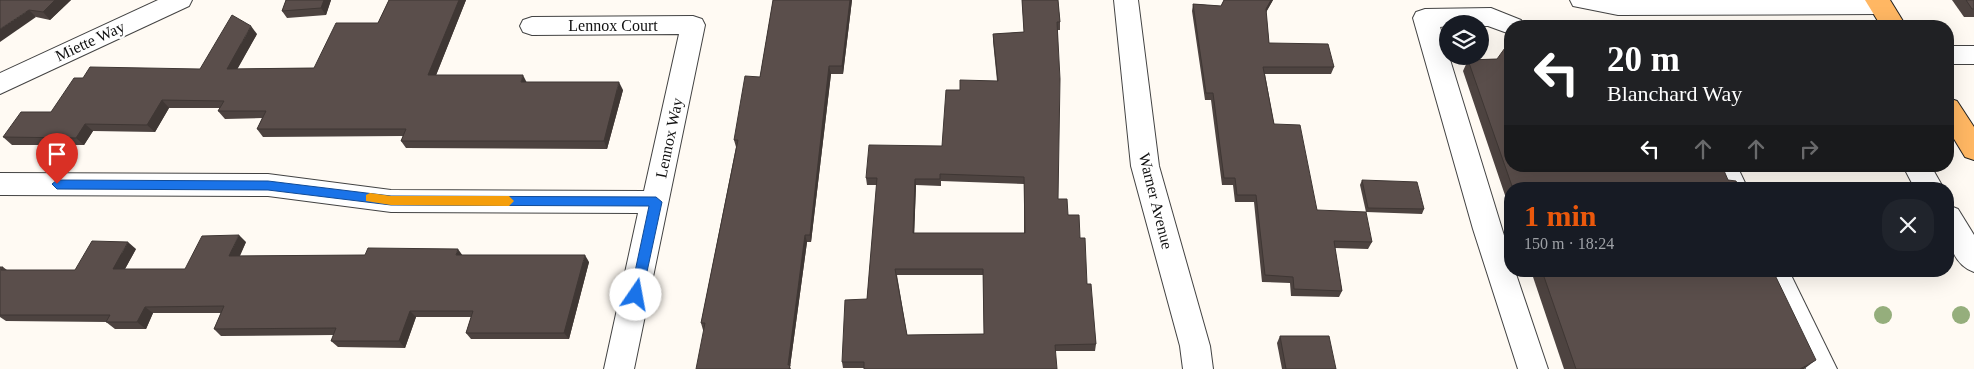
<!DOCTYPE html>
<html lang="en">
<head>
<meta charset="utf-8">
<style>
  body { margin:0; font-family:Georgia,serif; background:#20242c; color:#f1f3f6; height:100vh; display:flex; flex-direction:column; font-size:19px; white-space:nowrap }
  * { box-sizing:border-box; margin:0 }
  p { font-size:16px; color:#9ea1a6 }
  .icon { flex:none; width:28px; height:28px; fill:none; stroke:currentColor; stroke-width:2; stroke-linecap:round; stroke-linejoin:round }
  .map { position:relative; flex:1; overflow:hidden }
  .panel { position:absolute; left:1504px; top:182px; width:450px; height:95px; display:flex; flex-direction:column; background:#171b24; border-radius:20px; box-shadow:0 5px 20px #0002 }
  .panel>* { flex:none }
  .top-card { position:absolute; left:1504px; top:20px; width:450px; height:152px; border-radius:20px; box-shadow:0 5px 20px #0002; background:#202124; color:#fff; overflow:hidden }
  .controls { position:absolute; left:1439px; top:15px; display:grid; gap:10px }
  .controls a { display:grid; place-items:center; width:50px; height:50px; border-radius:50%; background:#171b24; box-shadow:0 5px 20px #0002; font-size:25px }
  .pin { position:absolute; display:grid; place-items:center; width:42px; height:42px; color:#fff; margin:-51px -21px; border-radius:50% 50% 50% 0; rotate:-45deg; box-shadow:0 0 5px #0007 }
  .pin .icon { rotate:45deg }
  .me { position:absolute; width:55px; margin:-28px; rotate:12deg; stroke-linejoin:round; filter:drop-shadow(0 0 4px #0008) }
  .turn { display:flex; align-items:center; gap:18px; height:105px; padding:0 20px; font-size:22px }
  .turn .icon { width:65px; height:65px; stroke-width:2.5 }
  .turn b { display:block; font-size:35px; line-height:42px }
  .lanes { display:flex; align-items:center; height:48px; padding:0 20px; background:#0003; justify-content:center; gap:25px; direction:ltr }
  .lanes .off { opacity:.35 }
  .round { display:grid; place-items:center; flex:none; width:52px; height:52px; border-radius:20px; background:#20242c }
  .headline { display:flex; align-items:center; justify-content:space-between; height:85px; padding:0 20px }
  h1 { font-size:30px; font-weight:700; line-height:38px; color:#ea580c }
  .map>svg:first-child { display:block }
</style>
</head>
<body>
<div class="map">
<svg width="1974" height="369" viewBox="0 0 1974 369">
  <rect width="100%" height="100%" fill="#fffaf3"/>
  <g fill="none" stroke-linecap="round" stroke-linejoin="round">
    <defs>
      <g id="minor">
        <polygon points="158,0 192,0 189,6 0,94 0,73"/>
        <polygon points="1114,0 1138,0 1159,166 1210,346 1213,369 1183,369 1180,346 1131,166"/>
        <polygon points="1570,0 1889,0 1892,5 1889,11 1880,14 1618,15 1573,6"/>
        <polygon points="1491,8 1521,20 1524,26 1510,26 1510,34 1488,26 1480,26 1480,24 1448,24 1448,26 1440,27 1510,255 1510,271 1515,271 1548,369 1518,369 1473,229 1413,18 1416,12 1425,9"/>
        <polygon points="693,16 702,19 705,25 634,369 604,369 638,213 391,212 268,196 0,195 0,173 268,174 391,190 644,191 679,34 532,35 523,32 520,26 523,20 532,17"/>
        <rect x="1948" y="46" width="26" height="18"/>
        <polygon points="1710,166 1737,166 1748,189 1720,189"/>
        <polygon points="1903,166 1931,166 1944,189 1915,189"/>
        <path d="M1948 205 1958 209 1974 235V272C1948 263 1945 229 1948 205Z"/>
        <polygon points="1760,271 1789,271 1837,369 1806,369"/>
      </g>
      <g id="major">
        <polygon points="1865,0 1890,0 1906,26 1881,26"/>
        <polygon points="1948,98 1957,101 1974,127 1974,160 1965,157 1948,129"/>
      </g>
    </defs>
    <use href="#minor" stroke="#434343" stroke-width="2"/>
    <use href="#major" stroke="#212121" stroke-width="2"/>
    <use href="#minor" fill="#fff" fill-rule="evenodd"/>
    <use href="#major" fill="#ffb763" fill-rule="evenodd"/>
  </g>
  <g fill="#95ae7c">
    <circle cx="1883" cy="315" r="9"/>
    <circle cx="1961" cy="315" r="9"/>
  </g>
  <g fill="#4d4340" fill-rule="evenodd">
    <polygon points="0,0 71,0 50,20 36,17"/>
    <polygon points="286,0 331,0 326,15 287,18 282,11"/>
    <polygon points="389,0 466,0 436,75 623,90 607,149 406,148 401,141 403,136 263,137 257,129 262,118 225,119 218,111 220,108 169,108 155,132 93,131 84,145 12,145 3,137 51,112 83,78 200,69 257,34 237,69 314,68 378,23"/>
    <polygon points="773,0 852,0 843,74 831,74 811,242 807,242 790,367 703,330 701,323 736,147 734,140 760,77"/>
    <path d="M1022 0H1058L1060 22V30H1058V199L1068 215 1080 238 1096 344 1095 351H1056L864 368H843L842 362 867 299 877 185H867L866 178 942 146 960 90 997 81 993 41V34L1024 32ZM941 181 1024 184V233H914L916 185 941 186ZM897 275H983L984 334 907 335Z"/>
    <polygon points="1224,0 1273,0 1266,12 1269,43 1334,67 1331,74 1265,74 1274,124 1317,210 1372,242 1368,249 1335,248 1342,291 1339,297 1291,296 1290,283 1262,282 1254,202 1235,202 1233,185 1222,185 1211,100 1205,100 1192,11 1193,4 1221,6"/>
    <polygon points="1952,0 1974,0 1974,17 1964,17"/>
    <polygon points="1497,59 1728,180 1740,189 1510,189 1510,210 1463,71 1468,60"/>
    <polygon points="1362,180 1424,209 1422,214 1366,212 1360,185"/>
    <polygon points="246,242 240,256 462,255 589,262 569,339 471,339 466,333 471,317 416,317 405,348 338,347 331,341 334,335 221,336 214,329 221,313 153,313 146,329 115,329 106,322 107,322 6,321 0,317 0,267 3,267 7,270 75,270 136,249 125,269 185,269"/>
    <polygon points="1531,271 1773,271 1803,369 1564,369"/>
    <polygon points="1280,336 1336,369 1282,369 1277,343"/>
  </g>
  <g fill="#3f3734">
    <polygon points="55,0 71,0 50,20 43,12"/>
    <polygon points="324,0 331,0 326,15 321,8"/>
    <polygon points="459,0 466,0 433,83 428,75"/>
    <polygon points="850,0 852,0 843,74 842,66"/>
    <polygon points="1271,0 1273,0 1264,16 1266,9"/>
    <polygon points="29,10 36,17 0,42 0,29"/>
    <polygon points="251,26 257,34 233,77 227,69"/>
    <polygon points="829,66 831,74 811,242 810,235"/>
    <polygon points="523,75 527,83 521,82"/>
    <polygon points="619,82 623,90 607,149 604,141"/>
    <polygon points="162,100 169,108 155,132 147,125"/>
    <polygon points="85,124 93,131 84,145 76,138"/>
    <polygon points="915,179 916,185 914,240 913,233"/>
    <polygon points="239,235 246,242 236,263 229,256"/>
    <polygon points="805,235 807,242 790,367 791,369 789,369 788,365"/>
    <polygon points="128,242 136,249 121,276 113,269"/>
    <polygon points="458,249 463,256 456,255"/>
    <polygon points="585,255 589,262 569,339 564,333"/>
    <polygon points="145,307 153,313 146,329 137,322"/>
    <polygon points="410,311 416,317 405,348 399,341"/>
    <polygon points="1816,360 1804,369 1800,369"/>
  </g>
  <g fill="#5a4e4b" stroke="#3f3734" fill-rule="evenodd">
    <polygon points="0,0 55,0 43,12 29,10 0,29"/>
    <polygon points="286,0 324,0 321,8 282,11"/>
    <polygon points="389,0 459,0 428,75 523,75 521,82 619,82 604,141 401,141 406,129 257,129 266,111 218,111 224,101 162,100 147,125 85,124 76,138 3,137 21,112 51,112 74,78 83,78 90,67 200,69 232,15 251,26 227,69 314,68 336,23 378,23"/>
    <polygon points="773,0 850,0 842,66 829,66 810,235 805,235 788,365 790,365 789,369 696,369 705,323 701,323 738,140 734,140 745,76 760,77"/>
    <path d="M1022 0H1058L1060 22H1057L1060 79 1058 199H1067L1068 215H1079L1080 238H1085L1087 284H1091L1096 344 1055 345 1057 369H864V362H842L845 300 867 299 877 178H866L869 145 942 146 946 90H960V80L998 81 993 34 1024 32ZM940 174 1024 177 1025 233H913L915 179H940ZM895 269H983L984 334 907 335Z"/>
    <polygon points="1224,0 1271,0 1266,9 1269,43 1328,44 1334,67 1263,67 1274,124 1300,125 1317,210 1366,212 1372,242 1334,241 1342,291 1294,289 1293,277 1265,275 1256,195 1237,195 1235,178 1224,178 1213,93 1206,93 1193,4 1221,6"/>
    <polygon points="1966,0 1974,0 1974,9 1972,9"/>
    <polygon points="1510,41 1510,166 1722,166 1728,180 1736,181 1740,189 1513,189 1468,60 1497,59"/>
    <polygon points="1362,180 1417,182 1424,209 1368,208"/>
    <polygon points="239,235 229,256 365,255 368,248 458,249 456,255 585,255 564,333 466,333 473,311 410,311 399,341 331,341 336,328 214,329 224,306 145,307 137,322 106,322 110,315 0,315 0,267 3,267 1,270 75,270 92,241 128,242 113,269 185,269 202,236"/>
    <polygon points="1542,271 1773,271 1816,360 1800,369 1576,369"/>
    <polygon points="1280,336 1329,336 1336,369 1286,369"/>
  </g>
  <polygon fill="#1a73e8" stroke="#114b97" points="57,180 268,181 391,196 656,197 662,202 642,295 636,300 630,295 649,206 391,205 268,190 57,189 52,184"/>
  <polygon fill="#f59e0b" points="370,193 391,196 509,196 514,201 509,206 391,205 366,201 366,195"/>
  <g text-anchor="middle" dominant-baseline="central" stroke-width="5" stroke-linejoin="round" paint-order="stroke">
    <g font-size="16" fill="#101010" stroke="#fff">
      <text x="613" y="25">Lennox Court</text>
      <text transform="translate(90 41) rotate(-25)">Miette Way</text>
      <text transform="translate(669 138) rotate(-78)">Lennox Way</text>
      <text transform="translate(1156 201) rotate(76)">Warner Avenue</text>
    </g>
  </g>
</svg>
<div class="controls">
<a><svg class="icon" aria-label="layers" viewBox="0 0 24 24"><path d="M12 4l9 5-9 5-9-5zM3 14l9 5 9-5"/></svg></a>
</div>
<div class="pin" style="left:57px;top:184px;background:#d93025"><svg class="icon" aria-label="arrive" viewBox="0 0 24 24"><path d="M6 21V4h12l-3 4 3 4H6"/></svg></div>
<svg class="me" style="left:636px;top:295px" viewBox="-20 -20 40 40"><circle r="19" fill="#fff"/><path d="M0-13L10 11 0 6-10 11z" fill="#1a73e8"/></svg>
<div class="top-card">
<div class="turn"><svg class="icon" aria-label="left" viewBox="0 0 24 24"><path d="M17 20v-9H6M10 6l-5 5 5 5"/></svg><div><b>20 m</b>Blanchard Way</div></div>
<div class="lanes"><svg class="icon" aria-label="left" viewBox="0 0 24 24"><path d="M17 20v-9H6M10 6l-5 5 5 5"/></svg><svg class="icon off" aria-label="ahead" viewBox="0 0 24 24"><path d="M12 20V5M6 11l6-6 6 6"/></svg><svg class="icon off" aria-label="ahead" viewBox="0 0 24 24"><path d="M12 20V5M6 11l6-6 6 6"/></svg><svg class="icon off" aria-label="right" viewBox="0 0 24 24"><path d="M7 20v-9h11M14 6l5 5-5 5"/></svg></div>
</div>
<section class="panel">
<div class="headline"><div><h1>1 min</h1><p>150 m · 18:24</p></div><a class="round"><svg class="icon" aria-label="close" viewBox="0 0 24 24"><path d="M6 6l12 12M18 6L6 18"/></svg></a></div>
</section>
</div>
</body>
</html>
